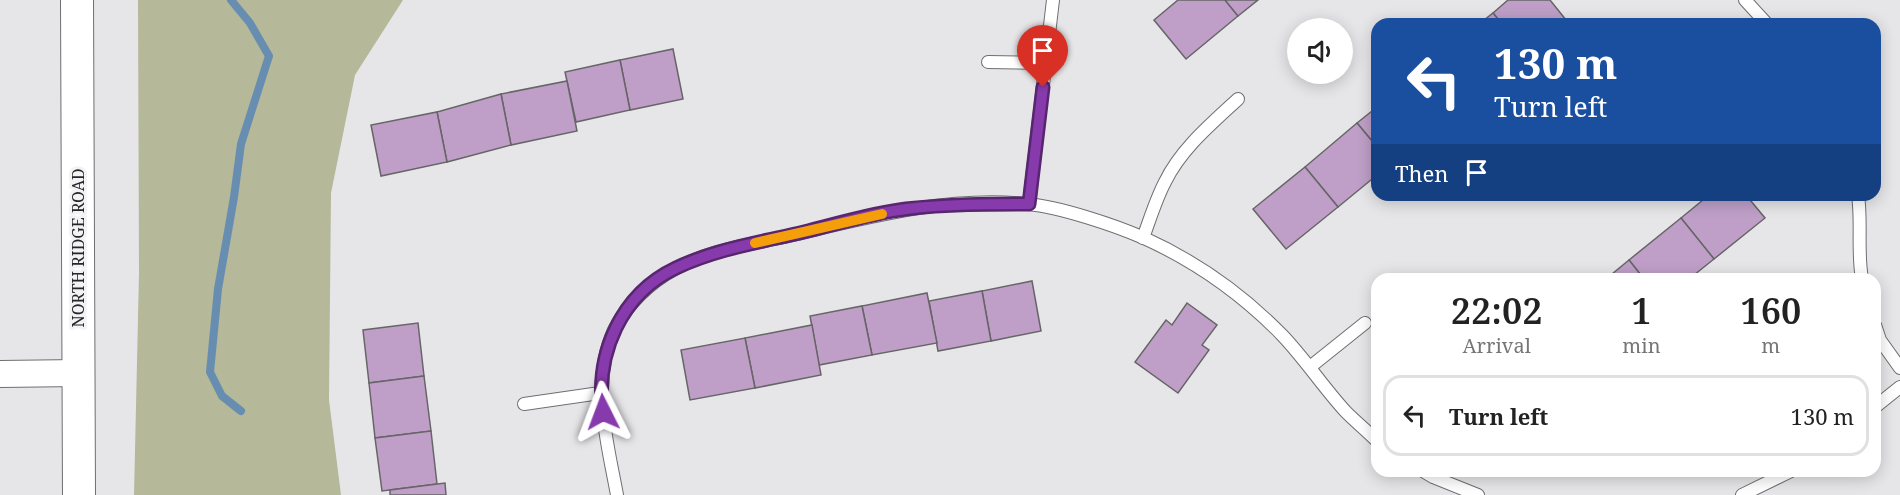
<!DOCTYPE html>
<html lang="en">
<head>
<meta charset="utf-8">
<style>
  body { margin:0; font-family:"Noto Serif",serif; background:#f6f6f6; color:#222; height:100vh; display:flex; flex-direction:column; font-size:22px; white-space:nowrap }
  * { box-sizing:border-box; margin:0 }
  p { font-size:20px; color:#767676 }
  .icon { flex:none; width:33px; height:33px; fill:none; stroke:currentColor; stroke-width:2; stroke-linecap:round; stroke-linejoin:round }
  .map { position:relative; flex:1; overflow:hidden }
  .sheet { position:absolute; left:1371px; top:273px; width:510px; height:204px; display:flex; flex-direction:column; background:#fff; border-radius:18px; box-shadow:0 3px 15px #0003 }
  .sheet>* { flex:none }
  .banner { position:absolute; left:1371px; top:18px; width:510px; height:183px; border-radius:18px; box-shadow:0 3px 15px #0003; background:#1a4fa0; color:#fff; overflow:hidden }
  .tools { position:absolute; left:1287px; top:18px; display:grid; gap:12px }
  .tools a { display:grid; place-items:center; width:66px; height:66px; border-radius:50%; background:#fff; box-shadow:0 3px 15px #0003; font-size:30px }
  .pin { position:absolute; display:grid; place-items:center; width:51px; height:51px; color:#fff; margin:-62px -26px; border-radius:50% 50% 50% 0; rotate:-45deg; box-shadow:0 0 6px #0007 }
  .pin .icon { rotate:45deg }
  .me { position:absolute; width:66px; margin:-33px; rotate:357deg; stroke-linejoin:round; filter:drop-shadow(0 0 4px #0008) }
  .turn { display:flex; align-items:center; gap:21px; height:126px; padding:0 24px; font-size:27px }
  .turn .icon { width:78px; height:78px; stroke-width:2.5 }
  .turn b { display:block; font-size:42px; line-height:51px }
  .then { display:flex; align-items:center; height:57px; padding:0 24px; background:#0003; gap:12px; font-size:22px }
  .eta { display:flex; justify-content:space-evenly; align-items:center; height:102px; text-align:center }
  .eta b { font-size:36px; font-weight:600; line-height:42px }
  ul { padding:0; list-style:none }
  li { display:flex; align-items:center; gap:18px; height:81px; margin:0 12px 9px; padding:0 12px; border:3px solid #e0e0e0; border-radius:18px }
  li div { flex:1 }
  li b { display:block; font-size:22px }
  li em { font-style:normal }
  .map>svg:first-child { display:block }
</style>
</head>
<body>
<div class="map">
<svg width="1900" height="495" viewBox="0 0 1900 495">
  <rect width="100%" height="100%" fill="#e6e6e9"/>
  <polygon fill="#b5b899" points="138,0 403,0 355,75 331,193 329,400 341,495 134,495 139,273"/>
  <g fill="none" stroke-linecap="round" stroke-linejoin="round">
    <polyline stroke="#678eb1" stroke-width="8" points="231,0 250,23 269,56 241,144 234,197 218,289 210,372 222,396 241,411"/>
  </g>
  <g fill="#bf9fc8" stroke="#676567" stroke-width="1.5">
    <polygon points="1178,0 1225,0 1238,16 1186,59 1154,20"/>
    <polygon points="1225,0 1258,0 1238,16"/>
    <polygon points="1508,0 1550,0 1566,20 1561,24 1502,24 1493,13"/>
    <polygon points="1493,13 1502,24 1479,24"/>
    <polygon points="673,49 683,99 630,110 620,60"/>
    <polygon points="620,60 630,110 576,122 565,72"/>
    <polygon points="567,81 577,131 511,145 501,94"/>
    <polygon points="501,94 511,145 447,162 437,112"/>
    <polygon points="1377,107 1377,147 1357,123"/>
    <polygon points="437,112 447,162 381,176 371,125"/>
    <polygon points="1357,123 1377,147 1377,175 1338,207 1305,167"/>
    <polygon points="1305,167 1338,207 1286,249 1253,209"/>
    <polygon points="1709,195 1746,195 1765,218 1714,259 1681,218"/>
    <polygon points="1681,218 1714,259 1689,279 1644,279 1629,260"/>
    <polygon points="1629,260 1644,279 1606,279"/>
    <polygon points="1032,281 1041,331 991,341 982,291"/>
    <polygon points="982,291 991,341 938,351 929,301"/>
    <polygon points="927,293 937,343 872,355 862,306"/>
    <polygon points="1187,303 1217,325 1202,345 1209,350 1178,393 1135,362 1166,320 1172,325"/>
    <polygon points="862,306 872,355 819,365 810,316"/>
    <polygon points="418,323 424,376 369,383 363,330"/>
    <polygon points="812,325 821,375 755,388 745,338"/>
    <polygon points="745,338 755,388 690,400 681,350"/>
    <polygon points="424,376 431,431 375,438 369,383"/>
    <polygon points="431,431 437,484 382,491 375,438"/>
    <polygon points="445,483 446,495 390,495 390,490"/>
  </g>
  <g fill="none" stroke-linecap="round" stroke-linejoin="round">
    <defs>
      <g id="service">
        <polyline points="1745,0 1767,24"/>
        <polyline points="988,62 1045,63"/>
        <path d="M1858 195C1862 223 1857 251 1862 279"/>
        <polyline points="1029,204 1053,0"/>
        <path d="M1143 238C1150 219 1156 199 1165 182 1181 149 1211 124 1238 99"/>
        <polyline points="1875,325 1880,340 1900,368"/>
        <polyline points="1310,367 1365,323"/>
        <polyline points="524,404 600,393"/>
        <polyline points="1875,407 1900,387"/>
        <polyline points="1423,471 1433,477 1478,495"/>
        <path d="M617 495C607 440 590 383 614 330 626 305 650 283 673 270 706 251 747 245 784 237 865 218 944 196 1028 204 1060 207 1114 225 1144 238 1197 262 1242 294 1282 335 1305 359 1323 387 1346 412 1356 422 1367 431 1377 441"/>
        <polyline points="1742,495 1791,471"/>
      </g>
      <polyline id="minor" points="0,374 78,373"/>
      <polyline id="tertiary" points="77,0 79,495"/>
    </defs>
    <use href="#service" stroke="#6e6f71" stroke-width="14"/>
    <use href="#minor" stroke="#6e6f71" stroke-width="28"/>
    <use href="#tertiary" stroke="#6e6f71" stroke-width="34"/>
    <use href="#service" stroke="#fff" stroke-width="12"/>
    <use href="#minor" stroke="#fff" stroke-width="26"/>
    <use href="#tertiary" stroke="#fff" stroke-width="32"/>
  </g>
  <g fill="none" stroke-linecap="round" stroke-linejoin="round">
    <defs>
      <path id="route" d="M603 412C595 354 621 294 676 268 716 249 761 242 804 232 837 224 872 213 906 209 947 204 988 204 1029 204L1043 87"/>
    </defs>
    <use href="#route" stroke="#58266f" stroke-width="15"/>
    <use href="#route" stroke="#873aab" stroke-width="10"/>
    <polyline stroke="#f59e0b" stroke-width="10" points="755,243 882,214"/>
  </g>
  <g text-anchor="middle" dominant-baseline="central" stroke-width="6" stroke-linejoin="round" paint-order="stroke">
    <g font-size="16" fill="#262627" stroke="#f3f3f6">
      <text transform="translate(78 248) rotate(-90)">NORTH RIDGE ROAD</text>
    </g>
  </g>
</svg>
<div class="tools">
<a><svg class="icon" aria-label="sound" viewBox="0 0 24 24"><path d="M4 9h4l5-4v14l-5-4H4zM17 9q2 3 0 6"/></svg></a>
</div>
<div class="pin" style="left:1043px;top:87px;background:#d93025"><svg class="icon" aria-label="arrive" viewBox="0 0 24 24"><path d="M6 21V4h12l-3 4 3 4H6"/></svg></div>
<svg class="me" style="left:603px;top:412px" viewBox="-20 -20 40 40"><path d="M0-17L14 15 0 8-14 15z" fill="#873aab" stroke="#fff" stroke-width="4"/></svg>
<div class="banner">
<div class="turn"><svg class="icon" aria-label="left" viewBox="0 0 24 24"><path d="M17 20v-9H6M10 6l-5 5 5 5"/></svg><div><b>130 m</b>Turn left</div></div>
<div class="then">Then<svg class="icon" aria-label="arrive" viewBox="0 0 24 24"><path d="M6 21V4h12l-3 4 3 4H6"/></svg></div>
</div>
<section class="sheet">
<div class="eta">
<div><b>22:02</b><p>Arrival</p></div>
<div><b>1</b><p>min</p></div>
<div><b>160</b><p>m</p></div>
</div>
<ul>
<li><svg class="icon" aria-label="left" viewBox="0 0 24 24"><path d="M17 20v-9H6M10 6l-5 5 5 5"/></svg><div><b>Turn left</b></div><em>130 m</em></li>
</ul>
</section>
</div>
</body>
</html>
